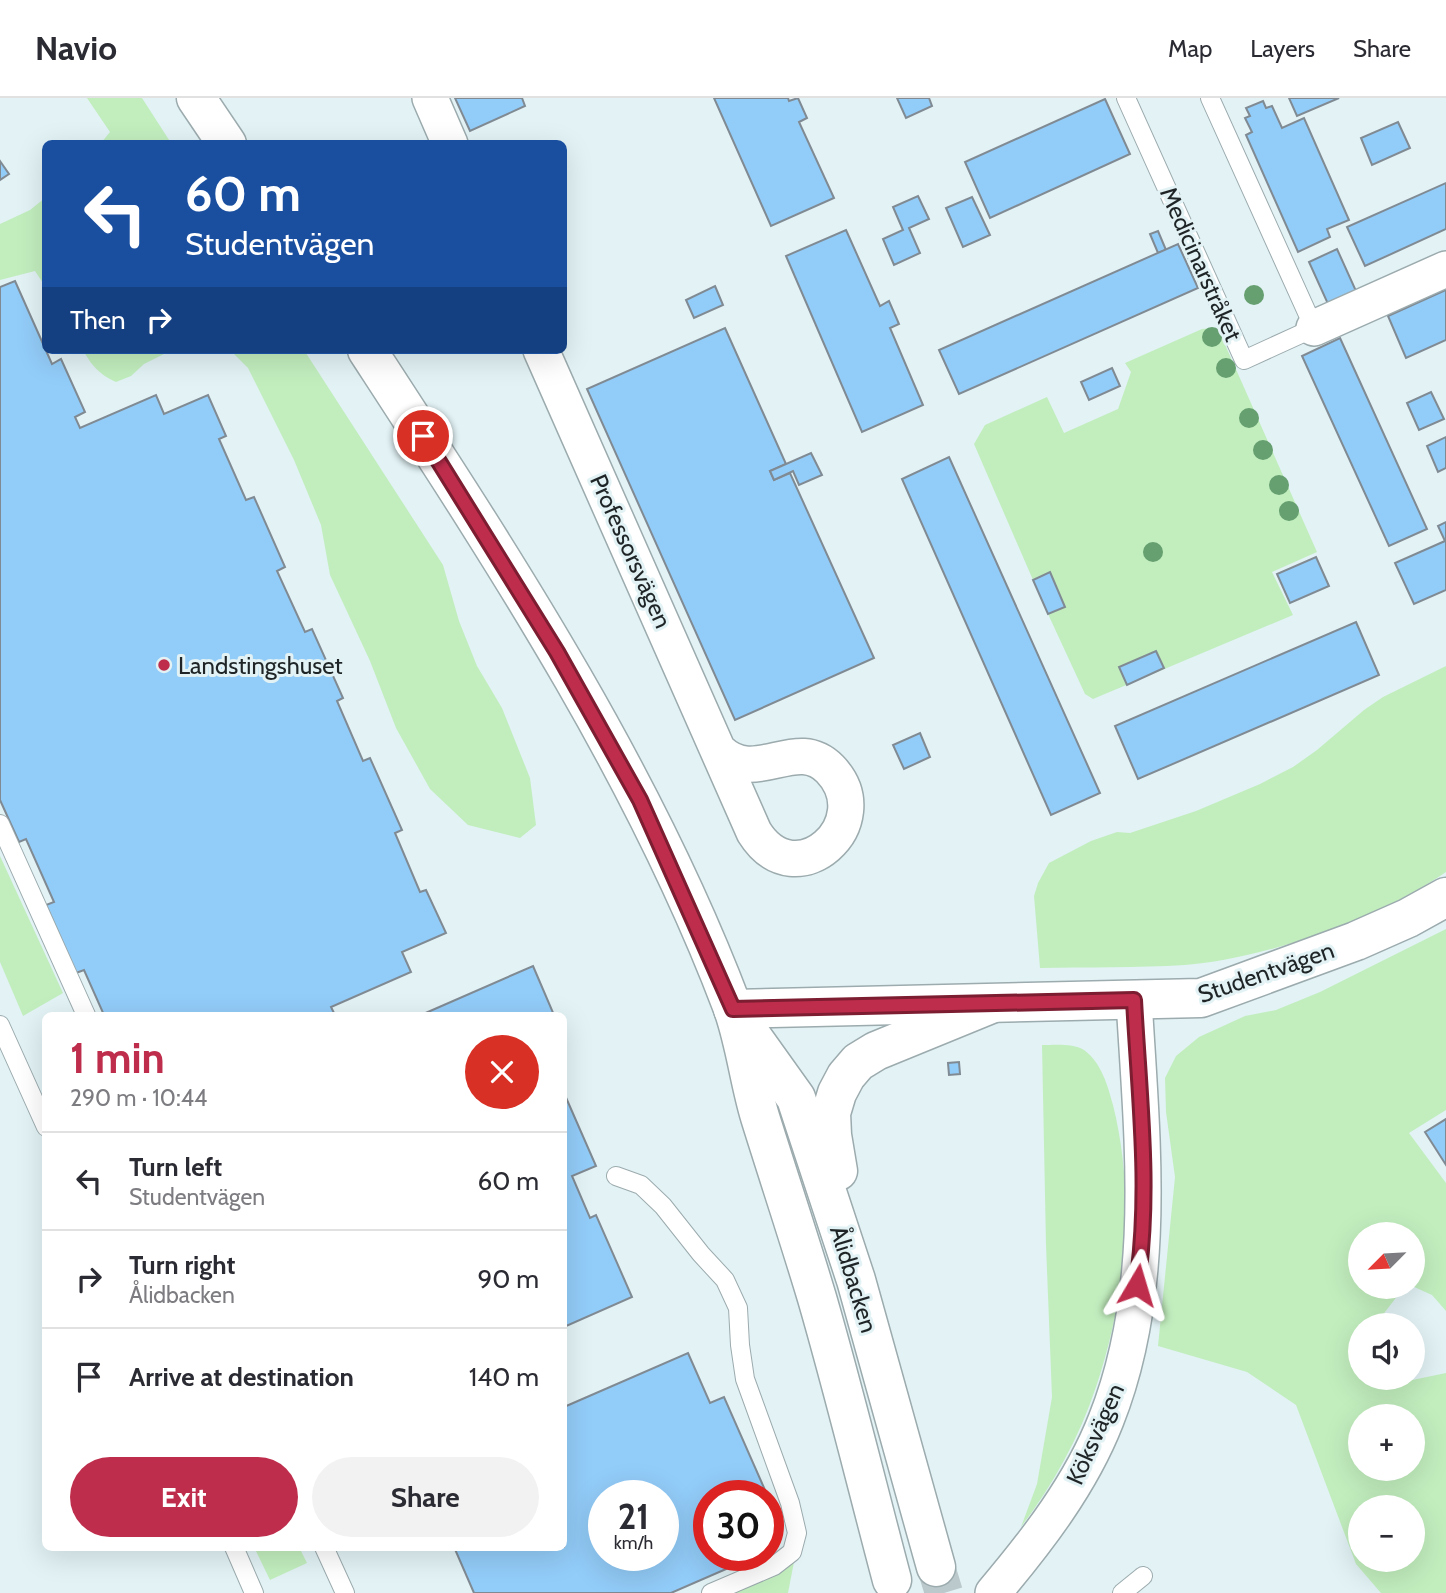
<!DOCTYPE html>
<html lang="en">
<head>
<meta charset="utf-8">
<style>
  body { margin:0; font-family:Cabin,sans-serif; background:#f2f2f3; color:#2b2b33; height:100vh; display:flex; flex-direction:column; font-size:26px; white-space:nowrap }
  * { box-sizing:border-box; margin:0 }
  p { font-size:23px; color:#7c7c81 }
  .icon { flex:none; width:38px; height:38px; fill:none; stroke:currentColor; stroke-width:2; stroke-linecap:round; stroke-linejoin:round }
  .map { position:relative; flex:1; overflow:hidden }
  .details { position:absolute; left:42px; top:914px; width:525px; height:539px; display:flex; flex-direction:column; background:#fff; border-radius:10px; box-shadow:0 7px 28px #0002 }
  .details>* { flex:none }
  .banner { position:absolute; left:42px; top:42px; width:525px; height:214px; border-radius:10px; box-shadow:0 7px 28px #0002; background:#1a4fa0; color:#fff; overflow:hidden }
  .needle { width:46px; rotate:246deg }
  .buttons { position:absolute; left:1348px; top:1124px; display:grid; gap:14px }
  .buttons a { display:grid; place-items:center; width:77px; height:77px; border-radius:50%; background:#fff; box-shadow:0 7px 28px #0002; font-size:35px }
  .speed { position:absolute; left:588px; top:1382px; display:flex; gap:14px; font-size:35px; font-weight:700; text-align:center }
  .speed>* { display:grid; place-content:center; width:91px; height:91px; border-radius:50%; background:#fff; box-shadow:0 7px 28px #0002; line-height:1 }
  .speed small { font-size:18px; font-weight:400 }
  .speed .limit { border:10px solid #d22; background:#fff; color:#111 }
  .pin { position:absolute; display:grid; place-items:center; width:60px; height:60px; color:#fff; margin:-30px; border:4px solid #fff; border-radius:50%; box-shadow:0 2px 7px #0007 }
  .me { position:absolute; width:77px; margin:-38px; rotate:7deg; stroke-linejoin:round; filter:drop-shadow(0 0 5px #0008) }
  .turn { display:flex; align-items:center; gap:24px; height:147px; padding:0 28px; font-size:32px }
  .turn .icon { width:91px; height:91px; stroke-width:2.5 }
  .turn b { display:block; font-size:49px; line-height:60px }
  .then { display:flex; align-items:center; height:66px; padding:0 28px; background:#0003; gap:14px; font-size:26px }
  .round { display:grid; place-items:center; flex:none; width:74px; height:74px; border-radius:37px; background:#f2f2f3 }
  .head { display:flex; align-items:center; justify-content:space-between; height:119px; padding:0 28px }
  h1 { font-size:42px; font-weight:800; line-height:52px; color:#be2d4c }
  .button { display:flex; gap:14px; margin-top:auto; padding:14px 28px }
  .button a { flex:1; height:80px; border-radius:42px; background:#be2d4c; color:#fff; font-size:28px; font-weight:800; line-height:80px; text-align:center }
  .button a+a { background:#f2f2f3; color:#2b2b33 }
  ul { padding:0; list-style:none }
  li { display:flex; align-items:center; gap:21px; height:98px; padding:0 28px; border-top:2px solid #e1e1e2 }
  li div { flex:1 }
  li b { display:block; font-size:26px }
  li em { font-style:normal }
  header { display:flex; align-items:center; gap:42px; box-sizing:border-box; height:98px; padding:0 35px; background:#fff; border-bottom:2px solid #e1e1e2 }
  header strong { font-size:33px }
  nav { display:flex; gap:38px; margin-inline-start:auto; font-size:24px }
  .map>svg:first-child { display:block }
</style>
</head>
<body>
<header>
<strong>Navio</strong>
<nav><a>Map</a><a>Layers</a><a>Share</a></nav>
</header>
<div class="map">
<svg width="1446" height="1495" viewBox="0 0 1446 1495">
  <rect width="100%" height="100%" fill="#e2f2f5"/>
  <g fill="#c2eebe" fill-rule="evenodd">
    <polygon points="87,0 142,0 171,45 101,45 110,34"/>
    <polygon points="45,100 45,188 35,173 0,182 0,126 30,112"/>
    <polygon points="1212,230 1219,233 1317,454 1272,474 1293,517 1093,601 1085,596 1048,516 1065,508 1050,475 1033,482 974,346 985,327 1047,299 1064,335 1118,311 1131,274 1125,265 1202,231"/>
    <path d="M83 252H172L144 266 131 278 116 284C99 276 92 268 83 252Z"/>
    <polygon points="230,252 304,252 443,467 459,523 477,568 502,610 530,680 536,727 520,740 468,727 430,691 396,630 370,563 330,477 321,427 294,362 248,270"/>
    <path d="M1446 568V774C1380 820 1265 861 1185 867 1137 870 1088 869 1040 870L1034 798 1038 785 1049 765 1091 743 1117 734 1130 735 1196 713 1260 686 1293 669 1317 652 1364 612 1383 599Z"/>
    <polygon points="0,758 63,895 23,918 0,864"/>
    <path d="M1446 831V1012L1409 1035 1446 1085V1213L1432 1197 1412 1188V1136H1360V1188H1405L1375 1227H1360V1279H1390L1398 1285 1446 1275V1495H1381L1356 1466 1296 1307 1247 1274 1158 1248 1175 1079 1166 1014 1165 980 1176 958 1199 939 1245 918 1276 912 1320 894ZM1360 1318H1412V1370H1360ZM1360 1409H1412V1461H1360Z"/>
    <path d="M1042 947C1055 947 1073 945 1084 952 1101 964 1108 988 1113 1007 1136 1099 1126 1200 1096 1289 1079 1340 1053 1387 1021 1429L1037 1386 1052 1299 1046 1147Z"/>
    <polygon points="254,1449 299,1449 307,1465 270,1482"/>
    <polygon points="794,1464 788,1495 723,1495"/>
  </g>
  <g fill="#92ccf8" stroke="#808a93" stroke-width="2" fill-rule="evenodd">
    <polygon points="455,0 522,0 525,8 470,33"/>
    <polygon points="714,0 788,0 789,3 798,0 807,20 799,24 834,100 771,128"/>
    <polygon points="897,0 929,0 932,8 906,20"/>
    <polygon points="1289,0 1339,0 1297,18"/>
    <polygon points="1105,1 1130,56 990,120 965,64"/>
    <polygon points="1263,3 1266,10 1272,8 1282,30 1304,20 1349,122 1327,131 1330,139 1298,154 1246,37 1252,34 1245,20 1250,18 1246,10"/>
    <polygon points="1398,24 1410,50 1372,67 1361,40"/>
    <polygon points="0,63 9,76 0,82"/>
    <polygon points="1446,85 1446,131 1365,168 1347,129"/>
    <polygon points="918,98 929,121 909,130 920,155 894,167 883,141 903,132 893,109"/>
    <polygon points="972,99 990,137 963,149 946,110"/>
    <polygon points="846,132 880,208 889,203 899,226 890,230 923,307 862,334 786,158"/>
    <polygon points="1158,133 1166,152 1158,155 1150,136"/>
    <polygon points="1178,146 1198,190 959,296 939,252"/>
    <polygon points="1337,151 1356,193 1328,206 1309,164"/>
    <polygon points="15,183 52,266 61,261 85,314 75,319 80,330 156,297 164,316 208,297 226,338 219,341 246,402 254,399 285,469 277,473 305,534 312,531 343,600 337,603 363,663 370,660 402,732 395,735 420,794 426,792 446,835 402,854 411,874 331,909 335,917 104,917 84,872 76,875 46,807 54,804 26,741 19,744 0,702 0,189"/>
    <polygon points="715,188 723,207 694,220 686,202"/>
    <polygon points="1446,192 1446,242 1406,260 1388,218"/>
    <polygon points="725,230 786,366 770,373 774,382 790,375 874,560 735,622 587,291"/>
    <polygon points="1340,240 1427,431 1389,448 1302,258"/>
    <polygon points="1112,270 1120,288 1089,302 1081,284"/>
    <polygon points="1431,294 1444,321 1419,332 1407,305"/>
    <polygon points="1446,339 1446,370 1438,374 1427,348"/>
    <polygon points="811,355 822,377 799,387 793,373 774,382 770,373"/>
    <polygon points="949,359 1100,695 1051,717 902,381"/>
    <polygon points="1446,424 1446,492 1414,506 1395,465 1445,443 1438,428"/>
    <polygon points="1316,459 1329,488 1290,505 1277,476"/>
    <polygon points="1050,474 1065,509 1048,516 1033,482"/>
    <polygon points="1356,524 1379,577 1138,681 1115,628"/>
    <polygon points="1156,553 1164,570 1127,587 1119,569"/>
    <polygon points="920,635 930,659 904,671 893,647"/>
    <polygon points="533,868 554,917 421,917"/>
    <polygon points="959,964 960,976 949,977 948,965"/>
    <polygon points="564,995 596,1068 572,1078 590,1120 596,1117 632,1199 564,1229"/>
    <polygon points="1446,1021 1446,1067 1425,1034"/>
    <path d="M688 1255 710 1305 724 1299 765 1392 751 1398H709V1458H756L671 1495H474L454 1449H564V1309ZM604 1398H663V1458H604Z"/>
  </g>
  <g fill="none" stroke-linecap="round" stroke-linejoin="round">
    <polyline stroke="#bbc9cc" stroke-width="38" stroke-dasharray="38 19" stroke-linecap="butt" points="936,1469 944,1495"/>
    <defs>
      <g id="service">
        <polyline points="1126,0 1244,262 1314,230 1210,0"/>
        <polyline points="0,726 86,917"/>
        <polyline points="0,927 46,1029"/>
        <polyline points="616,1078 641,1087 663,1108 701,1156 725,1182 738,1210 740,1247 745,1281 790,1405 797,1435 792,1454 774,1468 711,1495"/>
        <polyline points="234,1449 254,1495"/>
        <polyline points="324,1449 345,1495"/>
        <polyline points="1122,1495 1143,1478"/>
      </g>
      <g id="minor">
        <polyline points="430,0 450,46"/>
        <polyline points="1314,230 1446,171"/>
        <path d="M541 252 754 734C796 802 881 724 830 671 796 636 756 689 719 653"/>
        <path d="M993 1495C1037 1443 1081 1386 1106 1322 1159 1189 1142 1041 1134 902"/>
      </g>
      <polyline id="tertiary" points="733,911 1201,900 1356,843 1408,820 1446,799"/>
      <g id="secondary">
        <polyline points="196,0 227,46"/>
        <path d="M367 252C503 461 643 673 732 908 745 943 749 983 760 1019 779 1080 799 1140 817 1200 844 1293 867 1388 892 1482"/>
        <polyline points="746,930 796,1000 856,1182 936,1469"/>
        <polyline points="838,1073 832,1037 831,1015 837,995 846,978 858,964 876,953 991,906"/>
      </g>
    </defs>
    <use href="#service" stroke="#9cabae" stroke-width="20"/>
    <use href="#minor" stroke="#9cabae" stroke-width="38"/>
    <use href="#tertiary" stroke="#9cabae" stroke-width="41"/>
    <use href="#secondary" stroke="#9cabae" stroke-width="41"/>
    <use href="#service" stroke="#fff" stroke-width="18"/>
    <use href="#minor" stroke="#fff" stroke-width="35"/>
    <use href="#tertiary" stroke="#fff" stroke-width="38"/>
    <use href="#secondary" stroke="#fff" stroke-width="38"/>
  </g>
  <g fill="#669f70">
    <circle cx="1254" cy="197" r="10"/>
    <circle cx="1212" cy="239" r="10"/>
    <circle cx="1226" cy="270" r="10"/>
    <circle cx="1249" cy="320" r="10"/>
    <circle cx="1263" cy="352" r="10"/>
    <circle cx="1279" cy="387" r="10"/>
    <circle cx="1289" cy="413" r="10"/>
    <circle cx="1153" cy="454" r="10"/>
  </g>
  <g fill="none" stroke-linecap="round" stroke-linejoin="round">
    <defs>
      <path id="route" d="M423 338 557 554 640 702 733 911 1134 902C1139 997 1151 1092 1137 1187"/>
    </defs>
    <use href="#route" stroke="#7c1d31" stroke-width="18"/>
    <use href="#route" stroke="#be2d4c" stroke-width="12"/>
  </g>
  <circle fill="#be2d4c" stroke="#e2f2f5" stroke-width="2.5" cx="164" cy="567" r="7"/>
  <g text-anchor="middle" dominant-baseline="central" stroke-width="6" stroke-linejoin="round" paint-order="stroke">
    <g font-size="24" fill="#1f2526" stroke="#e2f2f5">
      <text transform="translate(1201 166) rotate(66)">Medicinarstråket</text>
      <text transform="translate(631 453) rotate(66)">Professorsvägen</text>
      <text transform="translate(1266 874) rotate(-19)">Studentvägen</text>
      <text transform="translate(854 1181) rotate(73)">Ålidbacken</text>
      <text transform="translate(1095 1336) rotate(-66)">Köksvägen</text>
    </g>
    <g font-size="24" fill="#1f2526" stroke="#e2f2f5" text-anchor="start">
      <text x="178" y="567">Landstingshuset</text>
    </g>
  </g>
</svg>
<div class="buttons">
<a><svg class="needle" viewBox="-14 -14 28 28"><path d="M0-13l5 13h-10z" fill="#e53935"/><path d="M0 13l5-13h-10z" fill="#7c7c81"/></svg></a>
<a><svg class="icon" aria-label="sound" viewBox="0 0 24 24"><path d="M4 9h4l5-4v14l-5-4H4zM17 9q2 3 0 6"/></svg></a>
<a>+</a>
<a>−</a>
</div>
<div class="speed"><div>21<small>km/h</small></div><div class="limit">30</div></div>
<div class="pin" style="left:423px;top:338px;background:#d93025"><svg class="icon" aria-label="arrive" viewBox="0 0 24 24"><path d="M6 21V4h12l-3 4 3 4H6"/></svg></div>
<svg class="me" style="left:1137px;top:1187px" viewBox="-20 -20 40 40"><path d="M0-17L14 15 0 8-14 15z" fill="#be2d4c" stroke="#fff" stroke-width="4"/></svg>
<div class="banner">
<div class="turn"><svg class="icon" aria-label="left" viewBox="0 0 24 24"><path d="M17 20v-9H6M10 6l-5 5 5 5"/></svg><div><b>60 m</b>Studentvägen</div></div>
<div class="then">Then<svg class="icon" aria-label="right" viewBox="0 0 24 24"><path d="M7 20v-9h11M14 6l5 5-5 5"/></svg></div>
</div>
<section class="details">
<div class="head"><div><h1>1 min</h1><p>290 m · 10:44</p></div><a class="round" style="background:#d93025;color:#fff"><svg class="icon" aria-label="close" viewBox="0 0 24 24"><path d="M6 6l12 12M18 6L6 18"/></svg></a></div>
<ul>
<li><svg class="icon" aria-label="left" viewBox="0 0 24 24"><path d="M17 20v-9H6M10 6l-5 5 5 5"/></svg><div><b>Turn left</b><p>Studentvägen</p></div><em>60 m</em></li>
<li><svg class="icon" aria-label="right" viewBox="0 0 24 24"><path d="M7 20v-9h11M14 6l5 5-5 5"/></svg><div><b>Turn right</b><p>Ålidbacken</p></div><em>90 m</em></li>
<li><svg class="icon" aria-label="arrive" viewBox="0 0 24 24"><path d="M6 21V4h12l-3 4 3 4H6"/></svg><div><b>Arrive at destination</b></div><em>140 m</em></li>
</ul>
<div class="button"><a>Exit</a><a>Share</a></div>
</section>
</div>
</body>
</html>
